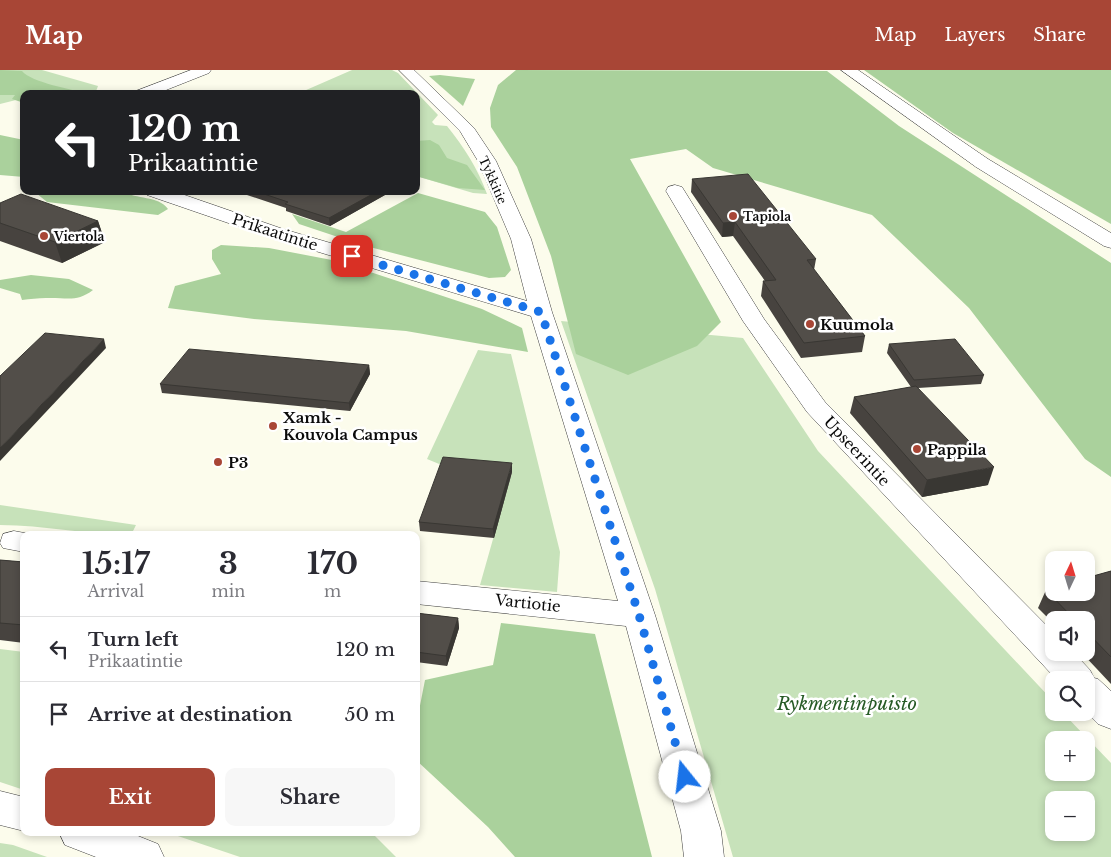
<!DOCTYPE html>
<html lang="en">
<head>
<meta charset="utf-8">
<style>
  body { margin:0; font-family:"Libre Baskerville",serif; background:#f7f7f7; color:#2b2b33; height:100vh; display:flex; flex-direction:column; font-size:19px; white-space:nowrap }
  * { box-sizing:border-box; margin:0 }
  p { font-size:16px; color:#7c7c81 }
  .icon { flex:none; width:28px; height:28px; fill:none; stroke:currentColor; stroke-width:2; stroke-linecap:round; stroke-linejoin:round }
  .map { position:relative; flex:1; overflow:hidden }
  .panel { position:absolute; left:20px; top:461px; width:400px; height:305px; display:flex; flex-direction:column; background:#fff; border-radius:10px; box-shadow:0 2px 8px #0003 }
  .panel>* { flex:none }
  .guide { position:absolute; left:20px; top:20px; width:400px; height:105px; border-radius:10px; box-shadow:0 2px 8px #0003; background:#202124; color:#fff; overflow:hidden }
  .needle { width:32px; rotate:4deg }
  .buttons { position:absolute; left:1045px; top:481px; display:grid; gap:10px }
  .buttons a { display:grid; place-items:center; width:50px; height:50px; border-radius:10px; background:#fff; box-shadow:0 2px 8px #0003; font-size:25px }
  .pin { position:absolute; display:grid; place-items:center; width:42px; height:42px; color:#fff; margin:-21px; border-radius:10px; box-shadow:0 2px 8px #0006 }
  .me { position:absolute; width:55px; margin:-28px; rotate:344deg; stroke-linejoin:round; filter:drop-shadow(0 0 4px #0008) }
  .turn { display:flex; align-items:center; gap:18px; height:105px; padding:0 25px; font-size:22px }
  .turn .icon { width:65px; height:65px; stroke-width:2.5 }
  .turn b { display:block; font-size:35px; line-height:42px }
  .eta { display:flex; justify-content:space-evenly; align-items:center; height:85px; text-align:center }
  .eta b { font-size:30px; font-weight:800; line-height:35px }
  .cta { display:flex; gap:10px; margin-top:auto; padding:10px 25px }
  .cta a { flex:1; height:58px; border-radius:10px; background:#a84636; color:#fff; font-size:20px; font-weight:800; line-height:58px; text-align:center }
  .cta a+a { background:#f7f7f7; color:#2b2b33 }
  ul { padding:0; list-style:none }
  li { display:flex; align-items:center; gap:15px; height:65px; padding:0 25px; border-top:1px solid #e1e1e2 }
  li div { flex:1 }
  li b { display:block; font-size:19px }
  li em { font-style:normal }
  header { display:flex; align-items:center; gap:30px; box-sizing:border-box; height:70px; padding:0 25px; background:#a84636; color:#fff }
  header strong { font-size:24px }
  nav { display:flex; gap:28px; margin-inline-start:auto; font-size:18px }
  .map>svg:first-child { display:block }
</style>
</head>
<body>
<header>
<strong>Map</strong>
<nav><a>Map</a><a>Layers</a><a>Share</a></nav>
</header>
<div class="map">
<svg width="1111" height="787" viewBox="0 0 1111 787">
  <rect width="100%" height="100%" fill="#fcfcec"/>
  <g fill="#c7e2ba" fill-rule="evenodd">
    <polygon points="0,0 42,0 98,16 95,24 24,24 20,29 0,34"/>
    <path d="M352 0H392L398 3 438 45 432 52 435 55 447 56C464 77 478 99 487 124L473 123 416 106V24H297Z"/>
    <path d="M561 251 743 268 818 381 1054 632V642L1063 643 1111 693V787H733L655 519ZM1054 670H1086V702H1054ZM1054 730H1086V762H1054Z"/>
    <polygon points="478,280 511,284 560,482 557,522 480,515 512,402 444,396 427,389"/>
    <path d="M0 435 136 455 131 465C87 465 44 455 0 455Z"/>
    <polygon points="0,579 24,582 24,720 0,712"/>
    <polygon points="169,763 372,763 396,787 240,787"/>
    <polygon points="0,773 13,775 47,787 0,787"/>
  </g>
  <g fill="#aad19c">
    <path d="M0 0 22 1C30 12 74 20 89 24H24V33L12 29 15 25H0Z"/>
    <polygon points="516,0 827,1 899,56 1111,193 1111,407 1085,389 969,238 872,145 713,98 686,79 630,89 721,252 697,276 628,305 576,284 551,186 517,97 491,57 490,38 498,15"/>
    <polygon points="864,0 1111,0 1111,154 953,63"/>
    <polygon points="440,5 475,9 463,36 429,6"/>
    <polygon points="0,65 24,70 24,107 0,105"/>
    <polygon points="430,70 439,75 447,88 467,95 485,120 458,118 416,106 416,71"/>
    <path d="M37 121H123C136 130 158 125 168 139L158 145 47 132 36 123Z"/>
    <polygon points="418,123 485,142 497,157 511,200 505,207 489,208 362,175 299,154 292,144 346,162"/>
    <polygon points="221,175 269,178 337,191 482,239 522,258 528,282 406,261 254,249 168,238 175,216 221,204 212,189 212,180"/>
    <path d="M31 205 69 209 93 220C76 233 66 227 46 228 38 228 30 229 22 230L20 224 0 218V210Z"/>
    <polygon points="501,553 595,564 652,787 515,787 488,757 416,690 416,656 425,610 493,595"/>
  </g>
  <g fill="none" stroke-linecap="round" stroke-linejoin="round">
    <defs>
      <g id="minor">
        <polygon points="191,0 211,0 209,3 156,24 133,24 136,21"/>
        <polygon points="399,0 414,0 474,58 496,91 531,169 552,242 655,545 721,761 724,787 684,787 681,761 626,556 416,534 416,511 618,531 531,246 269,167 147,125 145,121 173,121 283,159 527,231 511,169 478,91 460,61"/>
        <polygon points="841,0 858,0 988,89 1111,163 1111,178 1104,176 976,97"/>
        <polygon points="675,115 682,117 764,249 825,332 1054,563 1054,582 1073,582 1090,600 1094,608 1098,609 1111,621 1111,659 1098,654 1086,642 1086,610 1057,610 807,342 743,251 666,121 668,117"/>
        <polygon points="14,461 35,465 24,465 24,482 3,478 0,473 3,464"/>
        <polygon points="0,721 24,727 24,761 0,755"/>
        <polygon points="59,762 128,762 158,774 164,787 96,787 65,775"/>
      </g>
    </defs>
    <use href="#minor" stroke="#3e3e3e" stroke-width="1"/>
    <use href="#minor" fill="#fff" fill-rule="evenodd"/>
  </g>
  <g fill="#47433f">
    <polygon points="692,109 816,189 814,200 865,266 862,282 801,288 761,226 763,211 765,211 733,166 722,167 691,122"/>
    <polygon points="235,121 392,121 330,156 286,141 286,138"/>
    <polygon points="0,133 98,151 105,172 62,193 0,171"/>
    <polygon points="889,274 984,305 981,314 918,318 988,415 922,427 850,343 854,327 911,317 887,283"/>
    <polygon points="369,295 370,304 350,341 162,323 160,314"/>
    <polygon points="512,402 494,468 420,461 419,452"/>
    <polygon points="0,490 24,492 24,573 0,570"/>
    <polygon points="1111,501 1111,614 1081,582 1086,582 1086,550 1054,550 1054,554 1038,538 1046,520"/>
    <polygon points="416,543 458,548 459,558 447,596 416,592"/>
  </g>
  <g fill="#393733">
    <polygon points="378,121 392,121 330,156 329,148"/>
    <polygon points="98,151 105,172 62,193 55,172"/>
    <polygon points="735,152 733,166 722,167 723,153"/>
    <polygon points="104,269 106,278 0,391 0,378"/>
    <polygon points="369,295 370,304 350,341 349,333"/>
    <polygon points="512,393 512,402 494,468 493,459"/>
    <polygon points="994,397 988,415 922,427 927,410"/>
    <polygon points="458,548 459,558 447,596 446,586"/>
  </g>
  <g fill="#524e49" stroke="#393733">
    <polygon points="748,104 816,189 807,190 865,266 804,273 763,211 776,210 735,152 723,153 692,109"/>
    <polygon points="255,121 378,121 329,148 285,134 288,132"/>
    <polygon points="21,124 98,151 55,172 0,153 0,133"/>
    <polygon points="45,263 104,269 0,378 0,306"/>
    <polygon points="955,269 984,305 914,310 889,274"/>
    <polygon points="189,279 369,295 349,333 160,314"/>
    <polygon points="916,316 994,397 927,410 854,327"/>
    <polygon points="443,387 512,393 493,459 419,452"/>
    <polygon points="0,490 24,492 24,555 0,553"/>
    <polygon points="1111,501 1111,587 1086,561 1086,550 1075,550 1046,520 1054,518 1054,522 1086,522 1086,508"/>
    <polygon points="416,543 458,548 446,586 416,582"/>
  </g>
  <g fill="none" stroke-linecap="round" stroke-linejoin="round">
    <polyline stroke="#1a73e8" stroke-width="9" stroke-dasharray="0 16.2" points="352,186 541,242 639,545 685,707"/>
  </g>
  <g fill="#a84636" stroke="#fff" stroke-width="2">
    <circle cx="733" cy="146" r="5"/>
    <circle cx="44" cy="166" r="5"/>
    <circle cx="810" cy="254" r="5"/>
    <circle cx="273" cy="356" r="5"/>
    <circle cx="917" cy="379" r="5"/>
    <circle cx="218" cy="392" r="5"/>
  </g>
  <g text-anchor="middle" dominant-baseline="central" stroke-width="5" stroke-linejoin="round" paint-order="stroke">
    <g font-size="12" fill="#0b0b0b" stroke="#fff">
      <text transform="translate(493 110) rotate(66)">Tykkitie</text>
    </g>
    <g font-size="12" font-weight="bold" fill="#0b0b0b" stroke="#fff" text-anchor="start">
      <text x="743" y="146">Tapiola</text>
      <text x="54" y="166">Viertola</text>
    </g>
    <g font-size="15" fill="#0b0b0b" stroke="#fff">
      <text transform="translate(275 162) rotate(18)">Prikaatintie</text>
      <text transform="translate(857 381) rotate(47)">Upseerintie</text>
      <text transform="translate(528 533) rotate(6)">Vartiotie</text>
    </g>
    <g font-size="15" font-weight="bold" fill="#0b0b0b" stroke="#fff" text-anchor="start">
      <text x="820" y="254">Kuumola</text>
      <text x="283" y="347">Xamk -<tspan x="283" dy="17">Kouvola Campus</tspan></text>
      <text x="927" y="379">Pappila</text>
      <text x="228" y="392">P3</text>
    </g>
    <g font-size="18" font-style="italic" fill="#265a25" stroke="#fff">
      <text x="847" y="634">Rykmentinpuisto</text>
    </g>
  </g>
</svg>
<div class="buttons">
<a><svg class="needle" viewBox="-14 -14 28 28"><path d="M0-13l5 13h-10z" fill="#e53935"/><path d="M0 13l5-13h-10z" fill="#7c7c81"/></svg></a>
<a><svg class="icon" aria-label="sound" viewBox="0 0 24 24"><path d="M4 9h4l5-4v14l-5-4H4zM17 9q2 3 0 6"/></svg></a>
<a><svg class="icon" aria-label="search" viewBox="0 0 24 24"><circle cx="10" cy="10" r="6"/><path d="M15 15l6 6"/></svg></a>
<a>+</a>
<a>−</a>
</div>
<div class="pin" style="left:352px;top:186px;background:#d93025"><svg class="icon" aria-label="arrive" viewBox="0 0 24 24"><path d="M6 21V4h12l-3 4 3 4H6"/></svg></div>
<svg class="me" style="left:685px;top:707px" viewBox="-20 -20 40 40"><circle r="19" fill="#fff"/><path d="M0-13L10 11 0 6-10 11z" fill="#1a73e8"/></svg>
<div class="guide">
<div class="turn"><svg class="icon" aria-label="left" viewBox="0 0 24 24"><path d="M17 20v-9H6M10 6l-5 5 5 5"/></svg><div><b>120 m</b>Prikaatintie</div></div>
</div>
<section class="panel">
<div class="eta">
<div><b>15:17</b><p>Arrival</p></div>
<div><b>3</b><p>min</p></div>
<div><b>170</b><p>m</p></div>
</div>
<ul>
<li><svg class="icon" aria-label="left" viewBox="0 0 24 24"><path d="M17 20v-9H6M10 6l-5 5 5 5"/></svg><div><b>Turn left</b><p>Prikaatintie</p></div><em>120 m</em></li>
<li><svg class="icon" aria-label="arrive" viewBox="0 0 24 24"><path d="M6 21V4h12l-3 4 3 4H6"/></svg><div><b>Arrive at destination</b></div><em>50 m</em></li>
</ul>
<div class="cta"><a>Exit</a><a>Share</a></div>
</section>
</div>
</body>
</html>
